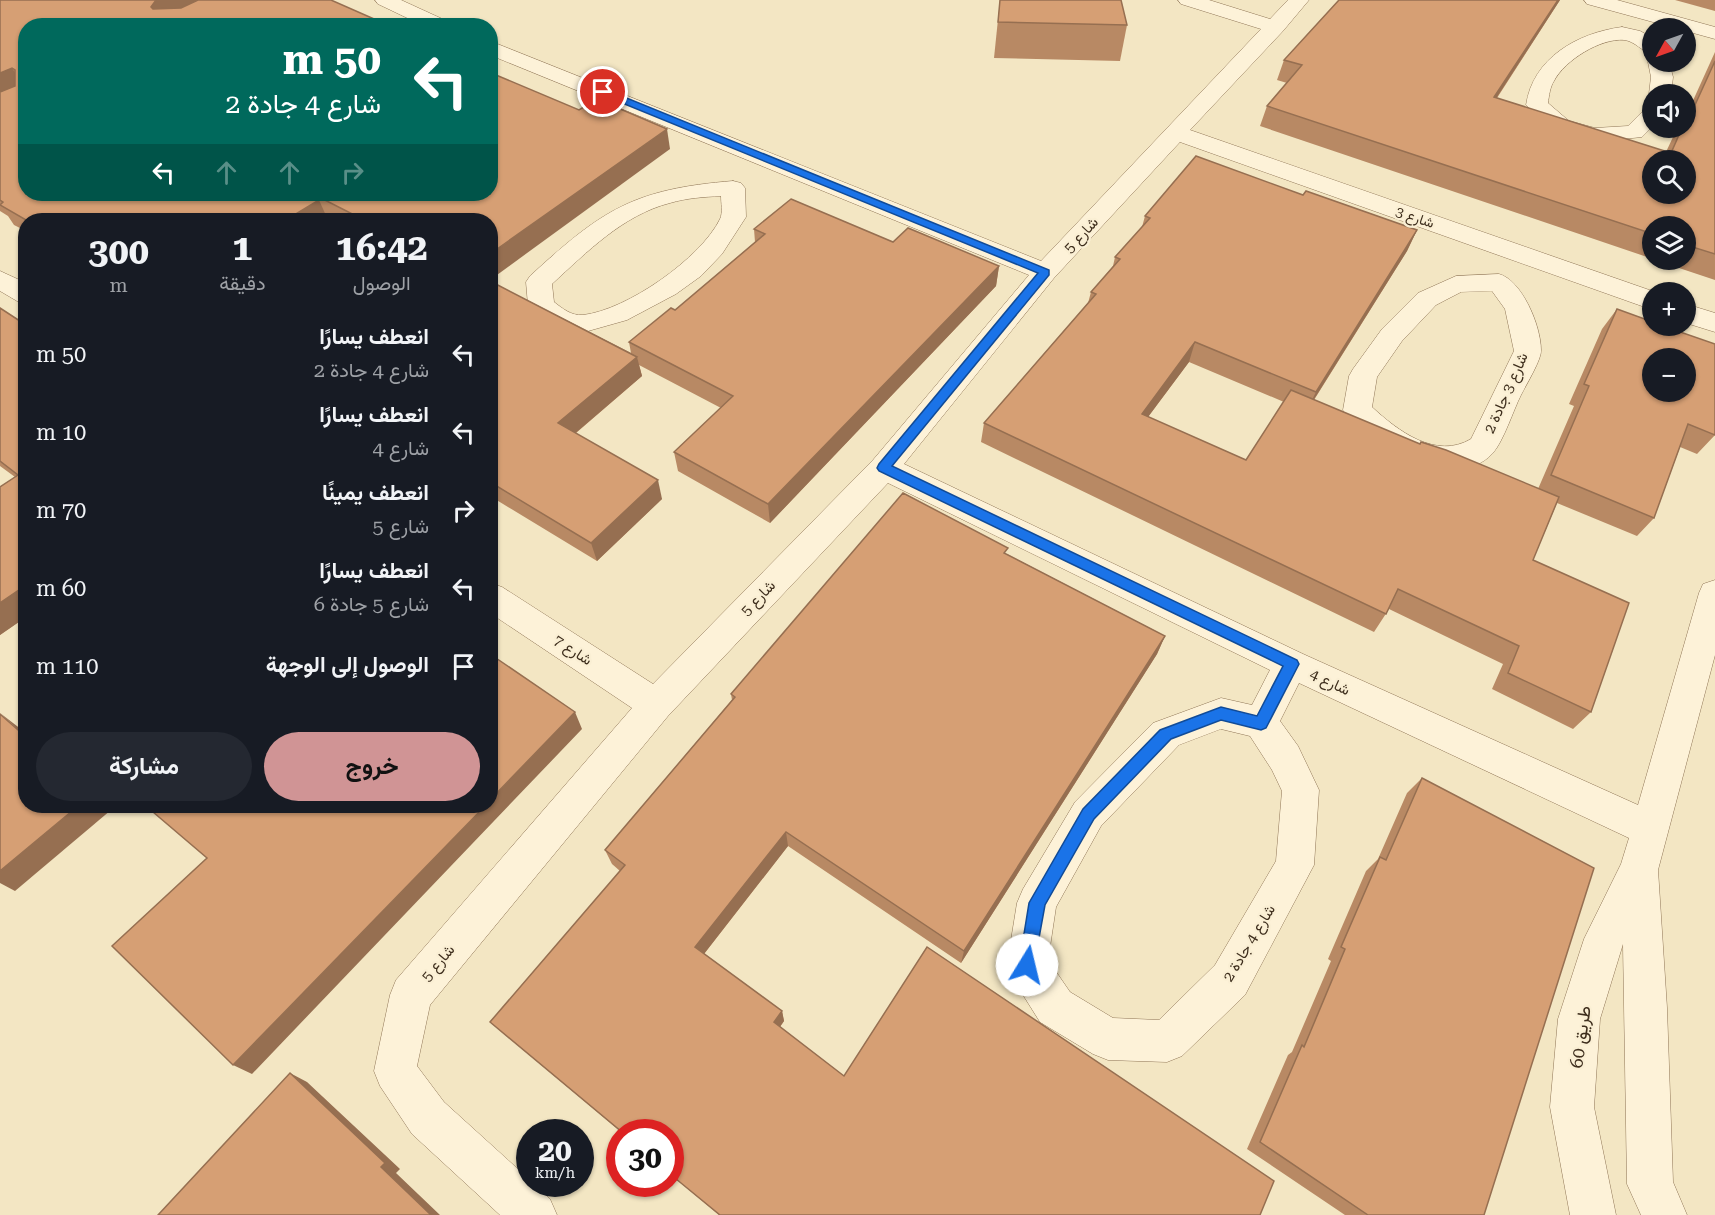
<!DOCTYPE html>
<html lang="ar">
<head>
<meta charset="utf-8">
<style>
  body { margin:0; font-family:"Roboto Serif",Vazirmatn,serif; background:#242831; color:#f1f3f6; direction:rtl; height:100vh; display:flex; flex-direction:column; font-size:22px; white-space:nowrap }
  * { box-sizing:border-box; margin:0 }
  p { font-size:20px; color:#9ea1a6 }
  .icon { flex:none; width:33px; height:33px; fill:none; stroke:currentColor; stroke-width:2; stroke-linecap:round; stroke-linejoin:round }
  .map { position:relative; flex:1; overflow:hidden; direction:ltr }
  .side { position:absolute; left:18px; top:213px; width:480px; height:600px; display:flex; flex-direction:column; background:#171b24; border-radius:24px; box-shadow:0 2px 4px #0004; direction:rtl }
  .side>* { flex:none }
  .top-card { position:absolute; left:18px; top:18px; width:480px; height:183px; border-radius:24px; box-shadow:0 2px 4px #0004; direction:rtl; background:#00695c; color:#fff; overflow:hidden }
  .needle { width:39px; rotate:230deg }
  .controls { position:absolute; left:1642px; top:18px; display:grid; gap:12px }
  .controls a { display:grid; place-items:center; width:54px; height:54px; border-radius:50%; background:#171b24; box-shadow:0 2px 4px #0004; font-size:30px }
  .speed { position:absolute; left:516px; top:1119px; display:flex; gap:12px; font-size:30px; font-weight:700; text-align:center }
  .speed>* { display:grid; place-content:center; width:78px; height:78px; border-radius:50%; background:#171b24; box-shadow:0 2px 4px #0004; line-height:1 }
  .speed small { font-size:15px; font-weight:400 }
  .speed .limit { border:9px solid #d22; background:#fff; color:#111 }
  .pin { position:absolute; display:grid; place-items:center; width:51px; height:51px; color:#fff; margin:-26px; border:3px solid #fff; border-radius:50%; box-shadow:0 2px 6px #0007 }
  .me { position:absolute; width:66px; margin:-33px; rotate:9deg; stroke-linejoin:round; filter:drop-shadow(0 0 4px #0008) }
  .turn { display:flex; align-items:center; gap:21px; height:126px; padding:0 18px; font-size:27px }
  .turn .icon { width:78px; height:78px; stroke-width:2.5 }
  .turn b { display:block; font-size:42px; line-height:51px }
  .lanes { display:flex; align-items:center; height:57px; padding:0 18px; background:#0003; justify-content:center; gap:30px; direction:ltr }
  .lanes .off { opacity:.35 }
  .eta { display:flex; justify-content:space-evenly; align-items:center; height:102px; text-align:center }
  .eta b { font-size:36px; font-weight:700; line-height:42px }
  .button { display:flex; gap:12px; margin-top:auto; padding:12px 18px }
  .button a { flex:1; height:69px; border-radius:36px; background:#d09495; color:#111; font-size:24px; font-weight:700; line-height:69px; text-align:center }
  .button a+a { background:#242831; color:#f1f3f6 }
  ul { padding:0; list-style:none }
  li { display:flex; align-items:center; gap:18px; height:78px; padding:0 18px }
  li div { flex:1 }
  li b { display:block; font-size:22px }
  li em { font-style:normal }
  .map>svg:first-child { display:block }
</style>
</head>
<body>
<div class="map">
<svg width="1715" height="1215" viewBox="0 0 1715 1215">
  <rect width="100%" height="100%" fill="#f3e6c3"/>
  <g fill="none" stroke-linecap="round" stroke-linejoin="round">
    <defs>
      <g id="street">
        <polygon points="375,0 401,0 449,22 452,26 424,26 378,4"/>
        <path d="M1178 0H1209L1270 19 1288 0H1309L1283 31 1190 130 1655 292H1653V310L1180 142 1054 278 904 464 1303 654 1638 805 1699 593 1703 584 1715 580V655L1658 870 1667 1008 1673 1182 1687 1215H1641L1627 1184 1623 944 1600 1019 1594 1107 1616 1215H1570L1550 1107 1558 1019 1584 939 1621 864 1629 838 1299 683 1280 721 1298 746 1319 790 1314 865 1245 995 1182 1056 1167 1062 1108 1060 1093 1054 1040 1022 1013 979 1007 965 1017 903 1023 889 1075 802 1153 723 1221 698 1252 705 1270 670 888 483 668 716 430 1005 417 1066 444 1102 530 1180V1184H533L550 1199 557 1215H500L412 1134 380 1086 374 1071 390 995 396 980 632 708 490 613V583L502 587 653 684 873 460 1029 275 490 55V41L1041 261 1261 29 1181 4ZM1221 729 1250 736 1272 770 1282 791 1276 861 1215 965 1159 1020 1113 1018 1070 992 1048 960 1056 907 1101 826 1179 745Z"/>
        <polygon points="1584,0 1617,0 1715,27 1715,39 1686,31 1686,28 1675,28 1587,4"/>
        <path d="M1622 27 1640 31 1653 38V54C1642 52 1635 41 1624 40 1601 38 1565 60 1554 81 1550 87 1549 96 1548 103L1569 121 1595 128 1628 126 1645 109 1653 107V126L1642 137 1594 142 1553 131 1526 105C1533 58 1577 33 1622 27Z"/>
        <polygon points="1653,57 1653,62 1669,62 1673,77 1671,94 1653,94 1653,99 1649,94 1651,77 1648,62"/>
        <path d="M733 181 741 183 745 188 746 217 722 254 701 276 676 294 627 320 581 333 549 324 532 311 528 305 526 282 530 276C602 210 633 189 733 181ZM721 196C721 203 723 213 720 219 701 258 627 310 583 315 571 316 562 308 554 302L552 284C587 252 623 215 670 203 687 198 704 197 721 196Z"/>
        <polygon points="0,271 26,283 26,303 17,301 0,291"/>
        <path d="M1499 274C1522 280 1541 326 1541 350 1542 359 1526 385 1521 395 1513 411 1504 440 1493 453 1471 478 1429 469 1403 457 1380 446 1356 433 1343 410L1349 376 1353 369 1382 329 1418 293 1456 276ZM1492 291 1505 309 1514 351 1471 439C1436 460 1398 431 1372 407L1377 377 1402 341 1436 305 1461 292Z"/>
        <polygon points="1686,304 1715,313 1715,332 1686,323"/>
      </g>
    </defs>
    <use href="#street" stroke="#907657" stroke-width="1"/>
    <use href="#street" fill="#fdf2d8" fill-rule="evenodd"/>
  </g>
  <g fill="#b88964" fill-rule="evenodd">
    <polygon points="0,0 332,0 26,194 308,195 308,194 490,194 670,149 490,220 335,220 326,216 328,220 26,220 26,231 14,225 8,216 0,211"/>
    <polygon points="1000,0 1127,25 1120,61 994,58"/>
    <polygon points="1339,0 1560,0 1497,98 1666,152 1673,137 1679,128 1686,128 1686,116 1715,52 1715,280 1655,260 1686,260 1686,226 1653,226 1653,259 1260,126 1267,106 1287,83 1277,80 1284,60"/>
    <polygon points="1675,0 1715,0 1715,11"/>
    <path d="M1303 195 1417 230 1407 251 1314 400 1420 444 1538 489 1574 406 1569 404 1602 329 1617 309 1715 435 1697 454 1680 447 1654 518 1637 536 1557 503 1533 560 1591 712 1573 729 1492 689 1503 664 1389 609 1374 632 981 442 984 423 1088 303 1091 292 1113 266 1115 257 1142 227 1145 216ZM1189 362 1284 402 1246 460 1148 417Z"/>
    <polygon points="754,229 893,242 999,266 996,286 770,523 678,471 674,452 721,408 639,365 642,376 576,433 662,499 597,561 490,496 490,281 631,353 629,342 675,310 755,242"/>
    <polygon points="0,308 26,325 26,617 0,635 0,487 15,477 0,466"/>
    <polygon points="1007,554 1165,636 1157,654 961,963 788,846 704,954 782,1011 784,1021 780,1027 844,1076 1260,1215 719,1215 670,1174 670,1132 621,1132 490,1022 620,871 612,864 605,850 732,700 731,694"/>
    <polygon points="1422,778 1484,1215 1345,1215 1247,1149 1288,1055 1292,1052 1331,961 1328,959 1366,871 1378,859 1407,793"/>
  </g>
  <g fill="#966f51">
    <polygon points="156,0 206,0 165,20 151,7"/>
    <polygon points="1558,0 1560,0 1484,117 1494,97"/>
    <polygon points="12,68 25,88 0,98 0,73"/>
    <polygon points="667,129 670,149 490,280 490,254"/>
    <polygon points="319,200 328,220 286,220"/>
    <polygon points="1417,230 1407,251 1306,412 1316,392"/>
    <polygon points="999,266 996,286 770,523 768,504"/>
    <polygon points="1195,342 1189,362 1136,433 1142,414"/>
    <polygon points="637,357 642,376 565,442 558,423"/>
    <polygon points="658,480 662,499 597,561 591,543"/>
    <polygon points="26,585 26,617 0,635 0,603"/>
    <polygon points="1165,636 1157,654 961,963 964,951"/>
    <polygon points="575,712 582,729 252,1074 233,1065 485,806 490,806 490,800"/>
    <polygon points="0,713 26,733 26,737"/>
    <polygon points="78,806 106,806 111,810 15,891 0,883 0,871"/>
    <polygon points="786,832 788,846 700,959 695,947"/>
    <polygon points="782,1011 784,1021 776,1032 774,1022"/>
    <polygon points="290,1073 307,1082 400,1169 396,1173 440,1215 431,1215 381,1167"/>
  </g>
  <g fill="#d69f74" stroke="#966f51" stroke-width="1.5" fill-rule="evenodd">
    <polygon points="0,0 156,0 151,7 153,9 181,8 198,0 331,0 390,26 26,26 26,194 306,194 319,200 286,220 26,220 0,205 3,202 0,200 0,92 15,86 15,70 12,68 0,73"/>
    <polygon points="1000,0 1121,0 1127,25 998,22"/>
    <path d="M1339 0H1558L1494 97 1671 153 1682 128H1686V118L1687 117 1689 118 1715 61V254L1686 245V226H1653V234L1267 106 1302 65 1284 60ZM1653 160H1686V194H1653Z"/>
    <polygon points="496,75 579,110 597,99 667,129 490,254 490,220 364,220 313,194 490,194 490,78"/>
    <polygon points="1196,156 1303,195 1306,191 1417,230 1316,392 1195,342 1142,414 1246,460 1291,390 1420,444 1421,442 1446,450 1559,497 1533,560 1629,603 1591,712 1508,673 1519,646 1398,589 1386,614 984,423 1096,294 1091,292 1120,259 1115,257 1150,218 1145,216"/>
    <polygon points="791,199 893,242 908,228 999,266 768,504 674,452 733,396 629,342 671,308 675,310 765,234 754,229"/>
    <polygon points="490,281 637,357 558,423 658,480 591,543 490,482"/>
    <polygon points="0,308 26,325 26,585 0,603 0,487 18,475 0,461"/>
    <path d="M1617 309 1653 322V326H1663L1715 344V435L1688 424 1654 518 1551 475 1589 386 1584 384ZM1653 358H1686V392H1653Z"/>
    <polygon points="903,493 1008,548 1004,553 1165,636 964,951 786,832 695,947 782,1011 774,1022 844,1076 927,947 1274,1181 1260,1215 720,1215 670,1174 670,1132 622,1132 490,1022 625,865 605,850 735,697 731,694"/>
    <polygon points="490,654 575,712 490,800"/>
    <polygon points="0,714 26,737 26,806 78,806 0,871"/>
    <polygon points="1422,778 1594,868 1484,1215 1368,1215 1260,1142 1302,1045 1304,1047 1345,949 1341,947 1380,857 1386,860"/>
    <polygon points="146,806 485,806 233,1065 112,946 207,858"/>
    <polygon points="290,1073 385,1163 381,1167 431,1215 158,1215"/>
  </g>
  <polygon fill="#1a73e8" stroke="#114b97" stroke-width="1.5" points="600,90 607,90 1049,270 1049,275 892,466 1297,660 1299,664 1266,728 1261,730 1221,720 1171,739 1094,819 1045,905 1033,971 1027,974 1021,971 1019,965 1029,903 1083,809 1160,730 1221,707 1257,716 1283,666 879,471 877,468 879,464 1038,273 600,94"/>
  <g text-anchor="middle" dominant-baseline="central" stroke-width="4.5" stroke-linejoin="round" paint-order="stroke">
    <g font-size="14" fill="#3e2e1d" stroke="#faefd4">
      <text transform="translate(1415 217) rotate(19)">شارع 3</text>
    </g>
    <g font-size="15" fill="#3e2e1d" stroke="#faefd4">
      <text transform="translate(1081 235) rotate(-47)">شارع 5</text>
      <text transform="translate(1506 393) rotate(-66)">شارع 3 جادة 2</text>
      <text transform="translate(758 598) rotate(-46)">شارع 5</text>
      <text transform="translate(573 650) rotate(33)">شارع 7</text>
      <text transform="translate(1330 682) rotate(25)">شارع 4</text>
      <text transform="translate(1249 943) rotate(-59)">شارع 4 جادة 2</text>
      <text transform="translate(438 963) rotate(-50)">شارع 5</text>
    </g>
    <g font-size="18" fill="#3e2e1d" stroke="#faefd4">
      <text transform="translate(1580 1037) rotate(-82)">طريق 60</text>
    </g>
  </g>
</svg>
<div class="controls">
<a><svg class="needle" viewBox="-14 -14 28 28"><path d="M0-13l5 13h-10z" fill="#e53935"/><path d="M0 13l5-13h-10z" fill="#9ea1a6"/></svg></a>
<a><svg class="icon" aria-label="sound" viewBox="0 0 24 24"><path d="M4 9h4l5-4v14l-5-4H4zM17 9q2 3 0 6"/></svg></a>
<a><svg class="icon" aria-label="search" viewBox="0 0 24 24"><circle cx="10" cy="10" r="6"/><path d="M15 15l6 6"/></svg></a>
<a><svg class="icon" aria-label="layers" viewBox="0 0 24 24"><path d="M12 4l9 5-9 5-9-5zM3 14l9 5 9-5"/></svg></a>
<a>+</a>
<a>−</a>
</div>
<div class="speed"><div>20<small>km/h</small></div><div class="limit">30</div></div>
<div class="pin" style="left:603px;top:92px;background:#d93025"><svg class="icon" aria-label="arrive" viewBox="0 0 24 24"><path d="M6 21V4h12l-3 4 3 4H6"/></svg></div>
<svg class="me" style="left:1027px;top:965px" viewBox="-20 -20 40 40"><circle r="19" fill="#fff"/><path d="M0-13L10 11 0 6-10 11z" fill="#1a73e8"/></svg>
<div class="top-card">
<div class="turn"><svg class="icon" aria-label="left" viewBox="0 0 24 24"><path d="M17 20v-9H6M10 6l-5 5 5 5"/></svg><div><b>50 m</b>شارع 4 جادة 2</div></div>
<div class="lanes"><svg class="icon" aria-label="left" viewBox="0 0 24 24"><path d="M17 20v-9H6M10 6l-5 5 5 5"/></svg><svg class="icon off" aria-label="ahead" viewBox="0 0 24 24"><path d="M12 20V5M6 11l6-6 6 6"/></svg><svg class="icon off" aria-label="ahead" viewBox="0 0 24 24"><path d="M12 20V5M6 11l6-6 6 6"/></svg><svg class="icon off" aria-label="right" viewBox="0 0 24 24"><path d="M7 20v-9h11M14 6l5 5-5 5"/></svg></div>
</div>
<section class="side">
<div class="eta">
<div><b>16:42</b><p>الوصول</p></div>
<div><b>1</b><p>دقيقة</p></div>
<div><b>300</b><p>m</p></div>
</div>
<ul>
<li><svg class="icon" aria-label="left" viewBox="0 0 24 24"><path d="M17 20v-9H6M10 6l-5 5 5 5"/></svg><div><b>انعطف يسارًا</b><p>شارع 4 جادة 2</p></div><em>50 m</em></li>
<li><svg class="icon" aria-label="left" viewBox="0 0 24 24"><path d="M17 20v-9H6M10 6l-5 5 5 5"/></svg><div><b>انعطف يسارًا</b><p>شارع 4</p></div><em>10 m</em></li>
<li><svg class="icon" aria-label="right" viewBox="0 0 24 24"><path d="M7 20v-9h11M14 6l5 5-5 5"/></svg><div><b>انعطف يمينًا</b><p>شارع 5</p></div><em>70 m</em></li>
<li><svg class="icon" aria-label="left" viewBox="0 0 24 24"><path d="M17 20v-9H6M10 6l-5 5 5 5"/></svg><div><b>انعطف يسارًا</b><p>شارع 5 جادة 6</p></div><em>60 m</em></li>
<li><svg class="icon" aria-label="arrive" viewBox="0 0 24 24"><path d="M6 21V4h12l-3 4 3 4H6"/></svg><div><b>الوصول إلى الوجهة</b></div><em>110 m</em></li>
</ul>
<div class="button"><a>خروج</a><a>مشاركة</a></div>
</section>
</div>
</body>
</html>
